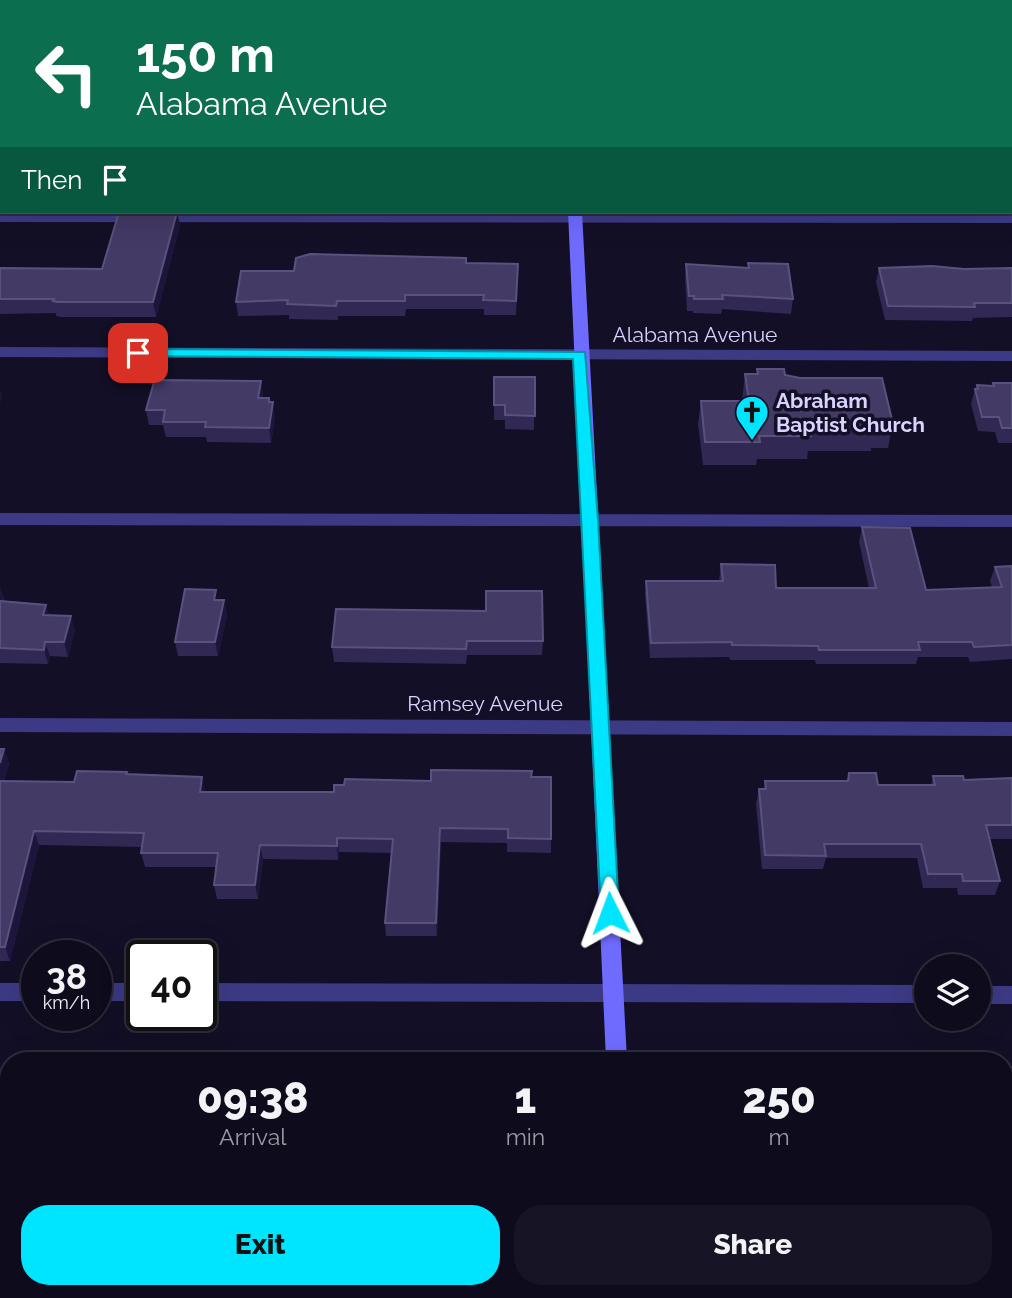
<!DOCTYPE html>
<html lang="en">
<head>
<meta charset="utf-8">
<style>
  body { margin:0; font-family:Raleway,sans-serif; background:#171425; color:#f1f3f6; height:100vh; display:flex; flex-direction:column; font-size:26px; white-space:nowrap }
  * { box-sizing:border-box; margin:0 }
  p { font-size:23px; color:#9b9ba3 }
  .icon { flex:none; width:38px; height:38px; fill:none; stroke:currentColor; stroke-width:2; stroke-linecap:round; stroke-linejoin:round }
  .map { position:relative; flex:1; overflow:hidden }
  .drawer { position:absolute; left:0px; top:1052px; width:1013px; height:247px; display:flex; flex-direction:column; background:#0e0b1c; border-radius:28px 28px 0 0; box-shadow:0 7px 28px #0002,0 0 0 2px #2e2b3b }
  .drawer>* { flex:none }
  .hud { position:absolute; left:0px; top:0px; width:1013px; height:214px; box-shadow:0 7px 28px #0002,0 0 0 2px #2e2b3b; background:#0b6e4f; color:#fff; overflow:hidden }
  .fabs { position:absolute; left:914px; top:954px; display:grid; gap:14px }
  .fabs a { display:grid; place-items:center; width:77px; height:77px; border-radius:50%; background:#0e0b1c; box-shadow:0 7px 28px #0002,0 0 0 2px #2e2b3b; font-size:35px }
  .speed { position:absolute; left:21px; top:940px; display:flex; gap:14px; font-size:35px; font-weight:700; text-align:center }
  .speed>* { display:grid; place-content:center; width:91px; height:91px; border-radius:50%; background:#0e0b1c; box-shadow:0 7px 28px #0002,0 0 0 2px #2e2b3b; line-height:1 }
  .speed small { font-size:18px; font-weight:400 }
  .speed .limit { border:4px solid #111; border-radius:10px; background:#fff; color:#111 }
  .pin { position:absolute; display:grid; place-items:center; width:60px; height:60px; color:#fff; margin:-30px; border-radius:14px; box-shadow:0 4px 10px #0006 }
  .me { position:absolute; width:77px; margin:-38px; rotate:357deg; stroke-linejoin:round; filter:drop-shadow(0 0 5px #0008) }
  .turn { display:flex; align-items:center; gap:24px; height:147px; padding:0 21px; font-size:32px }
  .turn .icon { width:91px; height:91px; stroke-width:2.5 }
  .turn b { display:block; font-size:49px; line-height:60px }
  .then { display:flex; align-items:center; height:66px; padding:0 21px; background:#0003; gap:14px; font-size:26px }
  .eta { display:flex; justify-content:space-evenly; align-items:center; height:119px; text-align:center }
  .eta b { font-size:42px; font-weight:800; line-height:49px }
  .action { display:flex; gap:14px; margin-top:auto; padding:14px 21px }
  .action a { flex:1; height:80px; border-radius:28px; background:#00e5ff; color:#111; font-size:28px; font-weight:800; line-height:80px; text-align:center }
  .action a+a { background:#171425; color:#f1f3f6 }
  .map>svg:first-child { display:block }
</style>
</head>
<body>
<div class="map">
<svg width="1012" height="1298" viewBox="0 0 1012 1298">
  <rect width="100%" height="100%" fill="#130f26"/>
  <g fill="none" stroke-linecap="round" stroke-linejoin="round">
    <g fill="#3d3a85" fill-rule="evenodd">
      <polygon points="0,0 6,1 7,2 2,2 0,6"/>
      <polygon points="0,214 1012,215 1012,223 0,222"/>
      <polygon points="0,513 1012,515 1012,527 0,525"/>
      <rect x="0" y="983" width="37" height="18"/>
      <rect x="96" y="983" width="46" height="18"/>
      <polygon points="201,983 926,985 926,1003 201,1001"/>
      <rect x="978" y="986" width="34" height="18"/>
    </g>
    <g fill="#3d3a85" fill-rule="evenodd">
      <rect x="0" y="98" width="2" height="8"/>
      <polygon points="0,347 1012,351 1012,361 0,357"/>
      <polygon points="0,718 1012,722 1012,736 0,732"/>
    </g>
    <g fill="#6f6bff" fill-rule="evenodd">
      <rect x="557" y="0" width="12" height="2"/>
      <polygon points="568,212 582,212 627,1060 606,1060"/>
      <rect x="617" y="1290" width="24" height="8"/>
    </g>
  </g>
  <g fill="#312854">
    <rect x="0" y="117" width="2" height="46"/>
    <polygon points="180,225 156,317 61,317 56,316 56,313 0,314 0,268 102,269"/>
    <polygon points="466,263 518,264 516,315 484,315 484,309 406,309 405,316 338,316 338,320 289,319 289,315 238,316 236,302"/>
    <polygon points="748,263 793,299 791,314 722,309 721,314 693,313 693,311 687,311 685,279 686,264 748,268"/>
    <polygon points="879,268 964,269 1012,268 1012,317 973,318 972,321 885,320 876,282"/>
    <polygon points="757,369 785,375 893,424 888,448 871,448 871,451 808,451 807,459 757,459 756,465 703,465 698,424 701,401 742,401 745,374 757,374"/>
    <polygon points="494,377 535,377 534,430 505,429 505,420 494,420"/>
    <polygon points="261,381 263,398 269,398 275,417 271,443 207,442 206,437 166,437 163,425 149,425 146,410"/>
    <polygon points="993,383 1012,383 1012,443 998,443 995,432 978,431 971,404 975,389 977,385 992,386"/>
    <polygon points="862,527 926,590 992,587 990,581 995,567 1012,566 1012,659 970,662 968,657 918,657 916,664 816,664 815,660 730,660 729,657 650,658 645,595 646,581 719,581 721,564 776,588 869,588 859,542"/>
    <polygon points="0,588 5,601 46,605 49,615 75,630 68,657 50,656 48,664 0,663"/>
    <polygon points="218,600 224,600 227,615 218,656 178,656 175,642"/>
    <polygon points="336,609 543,641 542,655 467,655 466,664 334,662 332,647"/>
    <polygon points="0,749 4,749 9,763 4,781 74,782 127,774 205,791 205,792 334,792 431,781 532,777 551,839 551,853 507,852 507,843 441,842 437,936 386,936 385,923 391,853 339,852 338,860 263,859 258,899 217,899 214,885 216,867 145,867 141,853 142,847 39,845 10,961 0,961"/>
    <polygon points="849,773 878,785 931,785 933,776 964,780 1012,778 1012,839 990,839 1000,881 995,895 958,895 957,888 923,888 917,858 826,858 823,869 762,869 756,804 759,789 764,789 765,781 847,781"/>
    <rect x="1004" y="1072" width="8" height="122"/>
    <rect x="0" y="1097" width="9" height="103"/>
  </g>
  <g fill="#1d163a">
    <polygon points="1,25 2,46 0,50 0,29"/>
    <polygon points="177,212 180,225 156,317 153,302"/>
    <polygon points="261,381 263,395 260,413 258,398"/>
    <polygon points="0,389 2,397 0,404"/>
    <polygon points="273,402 275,417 271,443 269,428"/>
    <polygon points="0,588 5,602 0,612"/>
    <polygon points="224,600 227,615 218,656 215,642"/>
    <polygon points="46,605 50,620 43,615"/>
    <polygon points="71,616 75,630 68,657 64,642"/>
    <polygon points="45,642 50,656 48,664 44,650"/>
    <polygon points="4,749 9,763 0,795 0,763"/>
    <polygon points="202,777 205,791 203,806 200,792"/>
    <polygon points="440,828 441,842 437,936 436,923"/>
    <polygon points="34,831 39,845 10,961 5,947"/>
    <polygon points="337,838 339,852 338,860 337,846"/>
    <polygon points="260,845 263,859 258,899 255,885"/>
  </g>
  <g fill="#433a66" stroke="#5a527e" stroke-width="2">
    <rect x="0" y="117" width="2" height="31"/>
    <polygon points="119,212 177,212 153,302 57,302 53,301 54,299 0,299 0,268 102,269"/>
    <polygon points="310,254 466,258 466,263 518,264 516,301 483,300 484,295 405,295 405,301 337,301 336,306 287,304 288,300 236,302 241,271 294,271 296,258"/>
    <polygon points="748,263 788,264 793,299 722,295 723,299 694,299 694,296 689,296 686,264 749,268"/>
    <polygon points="932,266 964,269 1012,268 1012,303 974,303 975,307 888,306 879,268"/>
    <polygon points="757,369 784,369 785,375 800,378 882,378 893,424 875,424 876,428 809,428 811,436 759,436 760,442 705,442 701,401 749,401 745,374 758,374"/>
    <polygon points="494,377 535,377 535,416 505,415 505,405 494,405"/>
    <polygon points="158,380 261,381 258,398 269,398 269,402 273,402 269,428 205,427 206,422 163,422 165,410 146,410 154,382"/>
    <polygon points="993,383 1012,383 1012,428 1002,428 999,417 982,417 975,389 978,389 977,385 994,386"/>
    <polygon points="862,527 910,528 926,590 1002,587 995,567 1012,566 1012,645 974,647 972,642 918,642 920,650 819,650 818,646 732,645 732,642 651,643 646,581 723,581 721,564 775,565 776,588 876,588"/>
    <polygon points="185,589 216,590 214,600 224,600 215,642 175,642"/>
    <polygon points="486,591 542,591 543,641 467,641 466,649 332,647 336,609 486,611"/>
    <polygon points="0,601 46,605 43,615 71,616 64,642 45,642 44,650 0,648"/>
    <polygon points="0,749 4,749 0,763"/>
    <polygon points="431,770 532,771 531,777 551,777 551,839 508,838 508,829 440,828 436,923 385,923 393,839 337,838 337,846 260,845 255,885 214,885 218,853 141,853 144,833 34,831 5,947 0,947 0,781 74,782 77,771 127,772 126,774 202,777 200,792 334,792 334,785 344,785 345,779 431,781"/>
    <polygon points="849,773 876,773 878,785 935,785 933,776 963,776 964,780 1012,778 1012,825 986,825 1000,881 963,881 962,874 928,874 921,844 824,844 826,856 765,855 759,789 766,789 765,781 848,781"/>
    <rect x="1004" y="1072" width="8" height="111"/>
    <rect x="0" y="1097" width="9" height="91"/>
  </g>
  <polygon fill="#00e5ff" stroke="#0095a6" stroke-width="2" points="138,349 585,352 598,520 619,913 616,919 610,921 603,919 601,913 573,359 133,356 131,353"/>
  <defs>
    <symbol id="church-pin" viewBox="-11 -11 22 30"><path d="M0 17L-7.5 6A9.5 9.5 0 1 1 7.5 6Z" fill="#00e5ff" stroke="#130f26"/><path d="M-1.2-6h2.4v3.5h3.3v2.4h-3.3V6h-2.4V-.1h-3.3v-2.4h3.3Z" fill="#111"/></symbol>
  </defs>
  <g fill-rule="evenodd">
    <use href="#church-pin" x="733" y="393" width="38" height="52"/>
  </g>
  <g text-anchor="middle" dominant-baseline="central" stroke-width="7" stroke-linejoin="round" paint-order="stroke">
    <g font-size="21" fill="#d9d4ff" stroke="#130f26">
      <text x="695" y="334">Alabama Avenue</text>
      <text x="485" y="703">Ramsey Avenue</text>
    </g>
    <g font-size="21" font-weight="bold" fill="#d9d4ff" stroke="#130f26" text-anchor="start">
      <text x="776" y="400">Abraham<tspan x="776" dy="24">Baptist Church</tspan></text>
    </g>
  </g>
</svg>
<div class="fabs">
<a><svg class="icon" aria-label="layers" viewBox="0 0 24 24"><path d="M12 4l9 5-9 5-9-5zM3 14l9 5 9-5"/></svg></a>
</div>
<div class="speed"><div>38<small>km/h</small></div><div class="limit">40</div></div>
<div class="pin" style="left:138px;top:353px;background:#d93025"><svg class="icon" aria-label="arrive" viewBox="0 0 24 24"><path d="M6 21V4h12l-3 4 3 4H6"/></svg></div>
<svg class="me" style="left:610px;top:913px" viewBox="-20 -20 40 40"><path d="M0-17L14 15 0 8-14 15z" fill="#00e5ff" stroke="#fff" stroke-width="4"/></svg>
<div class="hud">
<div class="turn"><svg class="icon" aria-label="left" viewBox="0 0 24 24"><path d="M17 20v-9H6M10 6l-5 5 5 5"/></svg><div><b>150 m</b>Alabama Avenue</div></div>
<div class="then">Then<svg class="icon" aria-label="arrive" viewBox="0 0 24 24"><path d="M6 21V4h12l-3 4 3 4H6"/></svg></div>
</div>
<section class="drawer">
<div class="eta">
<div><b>09:38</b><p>Arrival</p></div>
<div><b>1</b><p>min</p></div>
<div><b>250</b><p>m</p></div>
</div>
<div class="action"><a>Exit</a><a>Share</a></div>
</section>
</div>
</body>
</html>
